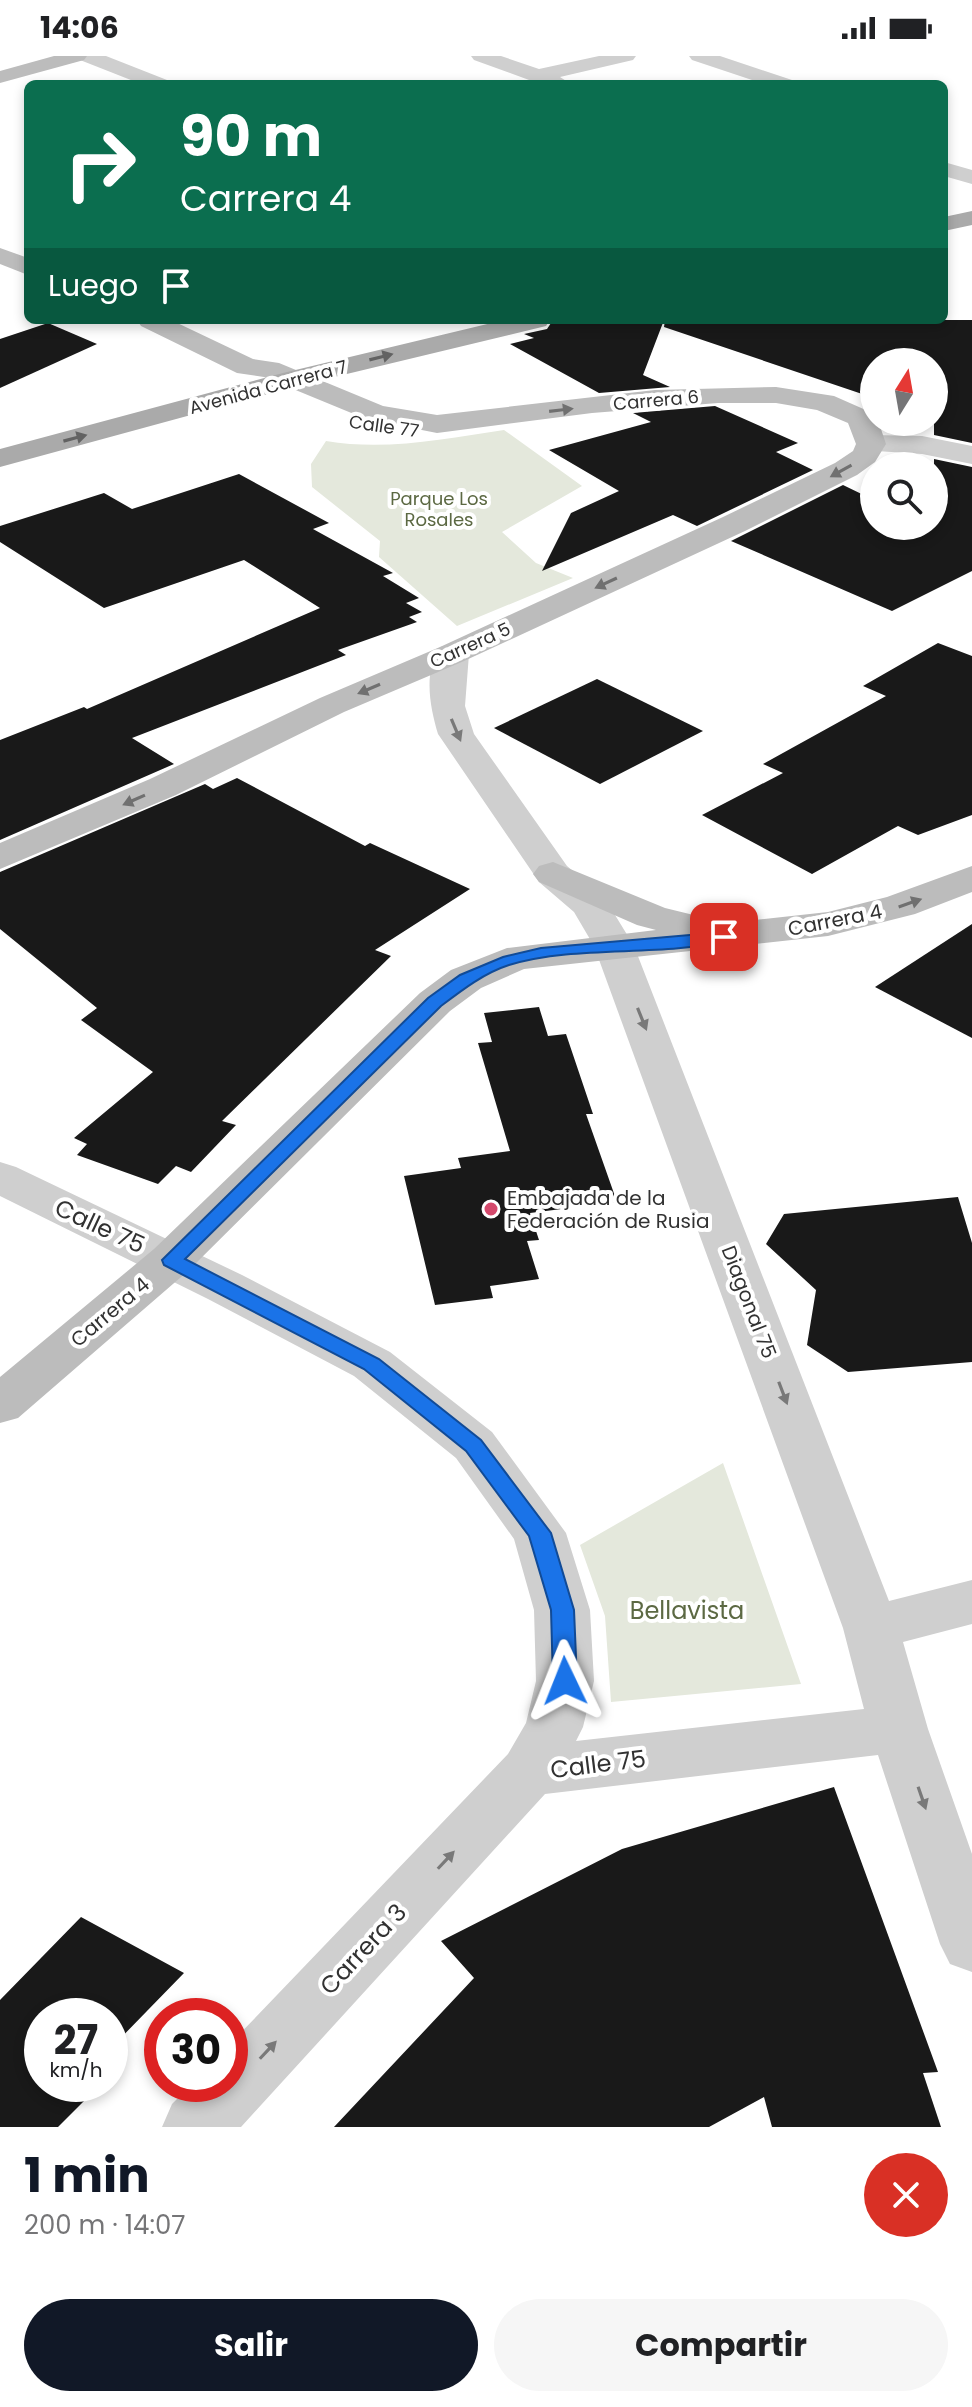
<!DOCTYPE html>
<html lang="es">
<head>
<meta charset="utf-8">
<style>
  body { margin:0; font-family:Poppins,sans-serif; background:#f6f6f6; color:#202124; height:100vh; display:flex; flex-direction:column; font-size:30px; white-space:nowrap }
  * { box-sizing:border-box; margin:0 }
  p { font-size:26px; color:#757577 }
  .icon { flex:none; width:44px; height:44px; fill:none; stroke:currentColor; stroke-width:2; stroke-linecap:round; stroke-linejoin:round }
  .map { position:relative; height:2071px; overflow:hidden }
  .sheet { display:flex; flex-direction:column; background:#fff; flex:1 }
  .sheet>* { flex:none }
  .guide { position:absolute; left:24px; top:24px; width:924px; height:244px; border-radius:12px; box-shadow:0 4px 12px #0003; background:#0b6e4f; color:#fff; overflow:hidden }
  .needle { width:52px; rotate:11deg }
  .tools { position:absolute; left:860px; top:292px; display:grid; gap:16px }
  .tools a { display:grid; place-items:center; width:88px; height:88px; border-radius:50%; background:#fff; box-shadow:0 4px 12px #0003; font-size:40px }
  .speed { position:absolute; left:24px; top:1942px; display:flex; gap:16px; font-size:40px; font-weight:700; text-align:center }
  .speed>* { display:grid; place-content:center; width:104px; height:104px; border-radius:50%; background:#fff; box-shadow:0 4px 12px #0003; line-height:1 }
  .speed small { font-size:20px; font-weight:400 }
  .speed .limit { border:12px solid #d22; background:#fff; color:#111 }
  .pin { position:absolute; display:grid; place-items:center; width:68px; height:68px; color:#fff; margin:-34px; border-radius:16px; box-shadow:0 4px 12px #0006 }
  .me { position:absolute; width:88px; margin:-44px; rotate:358deg; stroke-linejoin:round; filter:drop-shadow(0 0 6px #0008) }
  .turn { display:flex; align-items:center; gap:28px; height:168px; padding:0 24px; font-size:36px }
  .turn .icon { width:104px; height:104px; stroke-width:2.5 }
  .turn b { display:block; font-size:56px; line-height:68px }
  .then { display:flex; align-items:center; height:76px; padding:0 24px; background:#0003; gap:16px; font-size:30px }
  .round { display:grid; place-items:center; flex:none; width:84px; height:84px; border-radius:42px; background:#f6f6f6 }
  .overview { display:flex; align-items:center; justify-content:space-between; height:136px; padding:0 24px }
  h1 { font-size:48px; font-weight:700; line-height:60px; color:#111827 }
  .button { display:flex; gap:16px; margin-top:auto; padding:16px 24px }
  .button a { flex:1; height:92px; border-radius:48px; background:#111827; color:#fff; font-size:32px; font-weight:700; line-height:92px; text-align:center }
  .button a+a { background:#f6f6f6; color:#202124 }
  .status { display:flex; justify-content:space-between; align-items:center; height:56px; padding:0 40px; background:#fff; direction:ltr }
  .status svg { height:22px; fill:currentColor }
  .map>svg:first-child { display:block }
</style>
</head>
<body>
<div class="status"><b>14:06</b><svg viewBox="0 0 49 12"><path d="M0 12V9h3v3zM5 12V6h3v6zM10 12V3h3v9zM15 12V0h3v12zM26 1h20v11H26zM47 4h2v5h-2z"/></svg></div>
<div class="map">
<svg width="972" height="2071" viewBox="0 0 972 2071">
  <rect width="100%" height="100%" fill="#fff"/>
  <g fill="#e4e8dc">
    <path d="M504 374 582 430 502 476 536 507 573 522 457 570 379 501 380 485 312 431 311 408 326 385C385 395 445 383 504 374Z"/>
    <polygon points="723,1407 801,1628 611,1646 605,1560 580,1489"/>
  </g>
  <g fill="#191919">
    <polygon points="553,264 664,264 643,319 670,331 599,337 510,288 534,282 524,278 547,273"/>
    <polygon points="665,264 972,264 972,387 934,379 934,306 874,306 874,342 664,271"/>
    <polygon points="48,267 97,288 0,332 0,283"/>
    <polygon points="715,350 798,387 776,396 813,414 697,470 673,459 542,515 571,457 619,435 549,394 651,366 633,357"/>
    <polygon points="934,403 972,411 972,515 892,555 731,485 843,429 874,444 874,470 934,470"/>
    <polygon points="239,418 329,467 313,473 393,517 383,520 419,542 406,547 422,556 409,561 417,566 338,594 346,599 132,682 174,708 0,784 0,684 84,651 87,653 320,552 244,504 104,552 0,486 0,470 104,437 132,453"/>
    <polygon points="938,587 972,600 972,759 918,779 898,770 812,818 702,759 783,717 763,708 886,640 863,630"/>
    <polygon points="597,623 703,675 600,728 494,672"/>
    <polygon points="237,722 365,790 370,787 470,833 375,894 391,900 222,1065 236,1069 191,1116 176,1110 158,1128 77,1099 87,1088 74,1082 153,1016 81,964 97,952 0,873 0,816 205,728 213,733"/>
    <polygon points="972,868 972,982 875,931"/>
    <polygon points="539,951 548,980 566,978 593,1058 586,1058 617,1146 530,1157 539,1184 527,1185 539,1223 490,1230 493,1242 435,1249 404,1120 461,1112 458,1102 510,1095 478,987 492,986 484,957"/>
    <polygon points="958,1141 972,1187 972,1306 848,1316 807,1289 816,1234 766,1188 784,1158"/>
    <polygon points="834,1731 938,2016 923,2017 941,2071 772,2071 764,2041 709,2071 334,2071 474,1922 441,1885 622,1793"/>
    <polygon points="81,1861 184,1917 110,1993 110,1960 42,1960 42,2028 75,2028 69,2034 85,2044 58,2071 0,2071 0,1944"/>
  </g>
  <g fill="none" stroke-linecap="round" stroke-linejoin="round">
    <g fill="#cfcfcf" fill-rule="evenodd">
      <polygon points="77,0 106,0 167,24 171,28 141,28 80,4"/>
      <polygon points="471,0 501,0 539,13 599,0 636,0 633,4 560,21 571,28 540,28 474,4"/>
      <polygon points="689,0 720,0 792,24 796,28 764,28 692,4"/>
      <polygon points="944,106 972,114 972,128 944,120"/>
      <polygon points="871,379 922,380 972,390 972,408 922,398 861,394 856,388 861,382"/>
      <path d="M452 588 464 591 469 598 465 650 474 678 567 810 604 841 634 890 889 1545 972 1524V1568L903 1586 928 1673 972 1798V1916L950 1908 940 1888 878 1699 545 1738 241 2071H162L172 2048 192 2028H230V1988L508 1698 526 1667 536 1625 534 1554 514 1483 456 1402 354 1320 208 1243 0 1140V1106L16 1111 242 1219 390 1296 492 1376 566 1477 590 1554 594 1625 583 1671 576 1685 864 1653 843 1572 594 890 574 856 539 826 438 678C430 651 423 616 440 591Z"/>
    </g>
    <g fill="#bcbcbc" fill-rule="evenodd">
      <polygon points="54,0 87,0 84,4 0,27 0,15"/>
      <polygon points="0,192 28,202 28,219 0,208"/>
      <polygon points="137,264 171,264 253,303 279,307 383,350 437,359 655,334 776,331 834,340 868,355 880,370 886,388 875,406 857,419 745,475 464,605 344,656 176,739 0,813 0,787 150,723 320,642 440,591 723,461 835,407 853,395 856,388 848,367 817,354 776,347 718,347 592,357 437,377 366,363 264,321 237,317 141,270"/>
      <polygon points="553,806 665,852 714,864 717,868 828,856 887,841 972,810 972,836 915,858 828,880 524,913 481,932 450,955 188,1215 18,1362 0,1367 0,1321 154,1193 420,937 451,914 507,892 656,874 637,869 539,826 533,818 539,810"/>
    </g>
    <g fill="#aaa" fill-rule="evenodd">
      <polygon points="972,155 972,169 944,175 944,161"/>
      <polygon points="504,264 550,264 546,270 301,329 0,411 0,393 283,317"/>
    </g>
  </g>
  <defs><path id="oneway-solid" d="M-6-.8H1V-3.2L6.5 0L1 3.2V.8H-6Z" transform="scale(2)"/></defs>
  <g fill="#626262">
    <use href="#oneway-solid" transform="translate(381 301) rotate(-14)"/>
    <use href="#oneway-solid" transform="translate(75 382) rotate(-15)"/>
  </g>
  <g fill="#707070">
    <use href="#oneway-solid" transform="translate(561 354) rotate(-7)"/>
    <use href="#oneway-solid" transform="translate(841 415) rotate(151)"/>
    <use href="#oneway-solid" transform="translate(606 527) rotate(155)"/>
    <use href="#oneway-solid" transform="translate(369 633) rotate(157)"/>
    <use href="#oneway-solid" transform="translate(134 744) rotate(156)"/>
    <use href="#oneway-solid" transform="translate(910 847) rotate(-19)"/>
  </g>
  <g fill="#797979">
    <use href="#oneway-solid" transform="translate(456 674) rotate(67)"/>
    <use href="#oneway-solid" transform="translate(642 963) rotate(68)"/>
    <use href="#oneway-solid" transform="translate(783 1337) rotate(69)"/>
    <use href="#oneway-solid" transform="translate(922 1742) rotate(71)"/>
    <use href="#oneway-solid" transform="translate(446 1804) rotate(-47)"/>
    <use href="#oneway-solid" transform="translate(268 1994) rotate(-47)"/>
  </g>
  <path fill="#1a73e8" stroke="#114b97" stroke-width="2" d="M724 876 732 881 730 884C660 902 579 888 509 909 484 917 462 934 441 950L185 1203 379 1303 481 1384 551 1477 574 1554 577 1625 574 1632 565 1635 557 1632 553 1625 551 1554 529 1480 466 1395 364 1313 164 1209 162 1204 428 942 460 919 503 901 541 892Z"/>
  <circle fill="#d4496c" stroke="#fff" stroke-width="3" cx="491" cy="1153" r="8"/>
  <g text-anchor="middle" dominant-baseline="central" stroke-width="8" stroke-linejoin="round" paint-order="stroke">
    <g font-size="18" fill="#323232" stroke="#fff">
      <text transform="translate(268 331) rotate(-15)">Avenida Carrera 7</text>
      <text transform="translate(656 344) rotate(-5)">Carrera 6</text>
      <text transform="translate(384 370) rotate(8)">Calle 77</text>
      <text transform="translate(470 589) rotate(-24)">Carrera 5</text>
    </g>
    <g font-size="18" fill="#5c6943" stroke="#fff">
      <text x="439" y="442">Parque Los<tspan x="439" dy="21">Rosales</tspan></text>
    </g>
    <g font-size="20" fill="#323232" stroke="#fff">
      <text transform="translate(835 864) rotate(-11)">Carrera 4</text>
      <text transform="translate(749 1246) rotate(69)">Diagonal 75</text>
      <text transform="translate(110 1256) rotate(-40)">Carrera 4</text>
    </g>
    <g font-size="20" fill="#323232" stroke="#fff" text-anchor="start">
      <text x="507" y="1142">Embajada de la<tspan x="507" dy="23">Federación de Rusia</tspan></text>
    </g>
    <g font-size="24" fill="#323232" stroke="#fff">
      <text transform="translate(100 1170) rotate(25)">Calle 75</text>
      <text transform="translate(598 1708) rotate(-7)">Calle 75</text>
      <text transform="translate(363 1893) rotate(-47)">Carrera 3</text>
    </g>
    <g font-size="24" fill="#5c6943" stroke="#fff">
      <text x="687" y="1554">Bellavista</text>
    </g>
  </g>
</svg>
<div class="tools">
<a><svg class="needle" viewBox="-14 -14 28 28"><path d="M0-13l5 13h-10z" fill="#e53935"/><path d="M0 13l5-13h-10z" fill="#757577"/></svg></a>
<a><svg class="icon" aria-label="search" viewBox="0 0 24 24"><circle cx="10" cy="10" r="6"/><path d="M15 15l6 6"/></svg></a>
</div>
<div class="speed"><div>27<small>km/h</small></div><div class="limit">30</div></div>
<div class="pin" style="left:724px;top:881px;background:#d93025"><svg class="icon" aria-label="arrive" viewBox="0 0 24 24"><path d="M6 21V4h12l-3 4 3 4H6"/></svg></div>
<svg class="me" style="left:565px;top:1625px" viewBox="-20 -20 40 40"><path d="M0-17L14 15 0 8-14 15z" fill="#1a73e8" stroke="#fff" stroke-width="4"/></svg>
<div class="guide">
<div class="turn"><svg class="icon" aria-label="right" viewBox="0 0 24 24"><path d="M7 20v-9h11M14 6l5 5-5 5"/></svg><div><b>90 m</b>Carrera 4</div></div>
<div class="then">Luego<svg class="icon" aria-label="arrive" viewBox="0 0 24 24"><path d="M6 21V4h12l-3 4 3 4H6"/></svg></div>
</div>
</div>
<section class="sheet">
<div class="overview"><div><h1>1 min</h1><p>200 m · 14:07</p></div><a class="round" style="background:#d93025;color:#fff"><svg class="icon" aria-label="close" viewBox="0 0 24 24"><path d="M6 6l12 12M18 6L6 18"/></svg></a></div>
<div class="button"><a>Salir</a><a>Compartir</a></div>
</section>
</body>
</html>
